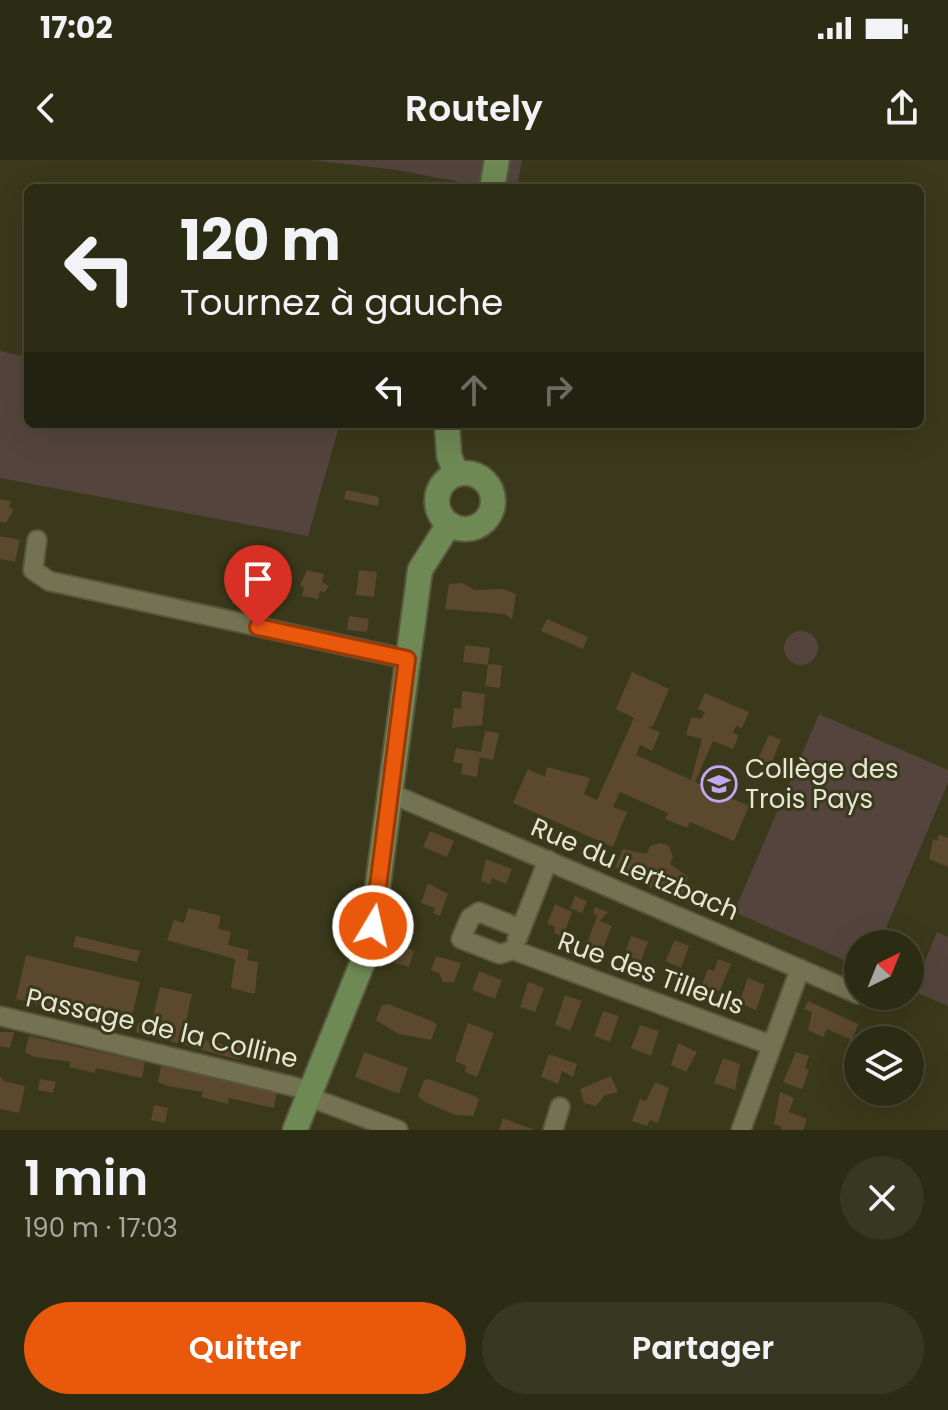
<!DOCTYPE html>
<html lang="fr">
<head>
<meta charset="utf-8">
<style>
  body { margin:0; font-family:Poppins,sans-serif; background:#383722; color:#f1f3f6; height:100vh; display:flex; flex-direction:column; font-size:30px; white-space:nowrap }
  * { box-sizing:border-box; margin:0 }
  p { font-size:26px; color:#a6a7a0 }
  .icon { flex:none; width:44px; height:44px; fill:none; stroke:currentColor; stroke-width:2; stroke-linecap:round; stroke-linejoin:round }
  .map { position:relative; height:970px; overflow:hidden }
  .panel { display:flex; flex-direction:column; background:#2c2b14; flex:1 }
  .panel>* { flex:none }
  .banner { position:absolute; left:24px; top:24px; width:900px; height:244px; border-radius:12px; box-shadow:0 8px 32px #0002,0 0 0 2px #484734; background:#2c2b14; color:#f1f3f6; overflow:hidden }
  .needle { width:52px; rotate:43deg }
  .buttons { position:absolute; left:844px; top:770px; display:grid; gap:16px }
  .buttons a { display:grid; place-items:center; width:80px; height:80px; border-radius:50%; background:#2c2b14; box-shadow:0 8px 32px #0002,0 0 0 2px #484734; font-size:40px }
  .pin { position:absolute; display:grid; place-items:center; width:68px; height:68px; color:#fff; margin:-82px -34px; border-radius:50% 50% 50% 0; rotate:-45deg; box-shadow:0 0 8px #0007 }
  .pin .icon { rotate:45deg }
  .me { position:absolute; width:88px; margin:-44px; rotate:9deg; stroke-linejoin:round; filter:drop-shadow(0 0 6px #0008) }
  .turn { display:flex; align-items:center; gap:28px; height:168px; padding:0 24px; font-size:36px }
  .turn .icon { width:104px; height:104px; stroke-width:2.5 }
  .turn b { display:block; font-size:56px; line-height:68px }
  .lanes { display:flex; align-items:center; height:76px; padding:0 24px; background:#0003; justify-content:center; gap:40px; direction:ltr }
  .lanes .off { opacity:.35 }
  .round { display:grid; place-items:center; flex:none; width:84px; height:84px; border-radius:42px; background:#383722 }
  .summary { display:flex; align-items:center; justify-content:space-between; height:136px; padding:0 24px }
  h1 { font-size:48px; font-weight:600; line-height:60px }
  .action { display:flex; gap:16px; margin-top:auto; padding:16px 24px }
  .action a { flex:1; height:92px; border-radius:48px; background:#ea580c; color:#fff; font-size:32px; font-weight:600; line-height:92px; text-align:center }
  .action a+a { background:#383722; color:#f1f3f6 }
  .status { display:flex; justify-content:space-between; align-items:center; height:56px; padding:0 40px; background:#2c2b14; direction:ltr }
  .status svg { height:22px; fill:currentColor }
  header { display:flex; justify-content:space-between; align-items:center; height:104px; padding:0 24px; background:#2c2b14; font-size:36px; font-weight:600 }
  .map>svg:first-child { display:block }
</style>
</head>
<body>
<div class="status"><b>17:02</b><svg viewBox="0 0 49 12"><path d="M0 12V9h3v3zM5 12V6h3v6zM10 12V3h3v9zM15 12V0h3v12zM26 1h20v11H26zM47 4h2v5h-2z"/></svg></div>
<header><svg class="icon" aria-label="back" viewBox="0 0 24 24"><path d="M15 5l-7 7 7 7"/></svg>Routely<svg class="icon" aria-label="share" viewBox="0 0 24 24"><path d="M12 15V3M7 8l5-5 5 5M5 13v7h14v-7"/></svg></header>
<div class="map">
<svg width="948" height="970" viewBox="0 0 948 970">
  <rect width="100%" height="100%" fill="#3a391b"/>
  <g fill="#54443d">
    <polygon points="311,0 522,0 517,28 491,28 397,10"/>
    <polygon points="0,191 28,198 28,264 312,264 338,270 308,376 0,318"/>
    <circle cx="801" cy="488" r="17"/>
    <polygon points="819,554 948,610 948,623 879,784 858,784 858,806 734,752"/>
    <polygon points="937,772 948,777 948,846 913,831"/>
  </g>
  <g fill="#5b482e">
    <polygon points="346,330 379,337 378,346 344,339"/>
    <polygon points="0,339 11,341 9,348 14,349 6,363 0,362"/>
    <polygon points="0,376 20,380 15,402 0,399"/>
    <polygon points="252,392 268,395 260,433 249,431 246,446 232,444 235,428 244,430"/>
    <polygon points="307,410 324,414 322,422 329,426 325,432 320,431 318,439 302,436 304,428 300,425"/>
    <polygon points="359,410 377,412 374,437 356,435"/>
    <polygon points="462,423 475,430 503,429 516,434 512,459 505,454 445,449 449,424"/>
    <polygon points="349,456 369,459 367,472 347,470"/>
    <polygon points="547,459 588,477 583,489 541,471"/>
    <polygon points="465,485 490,488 488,504 502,505 500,528 485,526 488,505 463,502"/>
    <polygon points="632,512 669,529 653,566 648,567 660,572 652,591 640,585 636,595 691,620 702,579 686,575 691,557 701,559 705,552 698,549 705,533 749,552 742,568 736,566 733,573 739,575 733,589 713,581 695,622 749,646 734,681 690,662 687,668 665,659 668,653 620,632 613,647 627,652 613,687 513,643 528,609 545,617 547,607 590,618 584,634 597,640 634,558 616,549"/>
    <polygon points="462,531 485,534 482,565 452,568 454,548 461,549"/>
    <polygon points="485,571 499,573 493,600 480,597 477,617 461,614 463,604 453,602 456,588 481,592"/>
    <polygon points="769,575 781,580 771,604 758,599"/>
    <polygon points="430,671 454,681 447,697 423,687"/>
    <polygon points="939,674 948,678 948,707 929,699 933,679 937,681"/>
    <polygon points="661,683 669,686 673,697 670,704 688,717 682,737 653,724 651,728 643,724 644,720 615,707 623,689 647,694 650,686"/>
    <polygon points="486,699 512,709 506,724 492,718 490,724 481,721"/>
    <polygon points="428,723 448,734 440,756 433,753 435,748 421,743"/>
    <polygon points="575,736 587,741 582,753 570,748"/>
    <polygon points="555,744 572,752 563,777 554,773 555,767 547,764"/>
    <polygon points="595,747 608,752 600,761 612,766 601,793 592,794 587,783 597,756 593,753"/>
    <polygon points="188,748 221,756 218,769 231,772 228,785 249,790 247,800 258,802 255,834 231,828 235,799 167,780 174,760 184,763"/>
    <polygon points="76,776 140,791 137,802 73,787"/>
    <polygon points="631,776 648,782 641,801 624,795"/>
    <polygon points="675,780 689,786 681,808 665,801"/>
    <polygon points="395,781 414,791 409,807 389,801"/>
    <polygon points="26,795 140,822 130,865 16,839"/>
    <polygon points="436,796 461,803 454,822 443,822 439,813 431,810"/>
    <polygon points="718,799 731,804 720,830 712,834 704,831 703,821 708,809 714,811"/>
    <polygon points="479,811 502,820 495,839 472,830"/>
    <polygon points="748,818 765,825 756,850 739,843"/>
    <polygon points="528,822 544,828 535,852 520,847"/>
    <polygon points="160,827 192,834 183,875 230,886 232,878 243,880 239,900 136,872 138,863 151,866"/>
    <polygon points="565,835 582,841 570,871 555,865"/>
    <polygon points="808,841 858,864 852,880 827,869 823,877 808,870 812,852 804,849"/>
    <polygon points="388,844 432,861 437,865 431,880 398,874 376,860 382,845"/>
    <polygon points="603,851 619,856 610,882 594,876"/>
    <polygon points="468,863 494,873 477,917 465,912 466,906 455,901"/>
    <polygon points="640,865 659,871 651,896 631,888"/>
    <polygon points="0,872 14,872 10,888 0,886"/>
    <polygon points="29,876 145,902 142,918 96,908 95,913 69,907 71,902 34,897 25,892"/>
    <polygon points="678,883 697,892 686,912 671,905"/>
    <polygon points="364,892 408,908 399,934 355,917"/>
    <polygon points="796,892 809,896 805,908 809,910 802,929 783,922"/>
    <polygon points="549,894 577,904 573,917 562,911 558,924 541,917"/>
    <polygon points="723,898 740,904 735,930 714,923"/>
    <polygon points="161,906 277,932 274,948 229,938 228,944 201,937 203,932 167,926 158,922"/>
    <polygon points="0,916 4,921 25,926 19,953 0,949"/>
    <polygon points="611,916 618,932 605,935 596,946 584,943 580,929"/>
    <polygon points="40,919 56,922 53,933 38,930"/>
    <polygon points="429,919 475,936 479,940 473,956 455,955 425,942 418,936 424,920"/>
    <polygon points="655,922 669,928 658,963 650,960 647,966 632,961 640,939 646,941"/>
    <polygon points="780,932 794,938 789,952 807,959 803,970 781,970 782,967 774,964"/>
    <polygon points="154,945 168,948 165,963 151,960"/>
    <polygon points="503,958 535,970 499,970"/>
  </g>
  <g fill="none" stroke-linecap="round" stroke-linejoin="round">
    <defs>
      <g id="street">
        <polyline points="37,380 33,410 49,421 407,499"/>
        <polyline points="392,634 858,834"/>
        <polyline points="521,769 479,752 470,758 461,779 500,794 513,790 771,885"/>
        <polyline points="517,779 548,700"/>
        <polyline points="0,856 312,931"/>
        <polyline points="309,937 398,970"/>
        <polyline points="553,970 560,947"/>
        <polyline points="741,970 800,809"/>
      </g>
      <g id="secondary">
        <polyline points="492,28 497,0"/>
        <polyline points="447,264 449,295 456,314"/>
        <circle cx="465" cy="341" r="28"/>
        <polyline points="295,970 370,784 420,410 449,364"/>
      </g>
    </defs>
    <use href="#street" stroke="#58573e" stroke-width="22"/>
    <use href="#secondary" stroke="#58573e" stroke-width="28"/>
    <use href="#street" stroke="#737353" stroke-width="18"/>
    <use href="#secondary" stroke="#6e8953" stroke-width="24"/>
  </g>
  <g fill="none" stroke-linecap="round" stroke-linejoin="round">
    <defs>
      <polyline id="route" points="258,467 407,499 373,766"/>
    </defs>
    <use href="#route" stroke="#983908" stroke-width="20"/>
    <use href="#route" stroke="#ea580c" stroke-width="14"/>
  </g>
  <defs>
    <symbol id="school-ring" viewBox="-11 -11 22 22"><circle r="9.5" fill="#3a391b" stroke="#c5a7f1" stroke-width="1.5"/><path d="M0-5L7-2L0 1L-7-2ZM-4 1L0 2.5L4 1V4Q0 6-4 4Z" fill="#c5a7f1"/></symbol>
  </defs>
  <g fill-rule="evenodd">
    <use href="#school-ring" x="699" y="604" width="40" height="40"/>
  </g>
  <g text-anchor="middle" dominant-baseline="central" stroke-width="6" stroke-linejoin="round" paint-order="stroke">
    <g font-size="26" fill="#e6e6d4" stroke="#3a391b" text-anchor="start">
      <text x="745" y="609">Collège des<tspan x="745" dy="30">Trois Pays</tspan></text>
    </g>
    <g font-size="26" fill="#e6e6d4" stroke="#3a391b">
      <text transform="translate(635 709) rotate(23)">Rue du Lertzbach</text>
      <text transform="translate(651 813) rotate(20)">Rue des Tilleuls</text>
      <text transform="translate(162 868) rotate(13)">Passage de la Colline</text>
    </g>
  </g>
</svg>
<div class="buttons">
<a><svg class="needle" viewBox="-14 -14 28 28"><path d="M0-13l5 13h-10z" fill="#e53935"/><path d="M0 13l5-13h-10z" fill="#a6a7a0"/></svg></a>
<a><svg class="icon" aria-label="layers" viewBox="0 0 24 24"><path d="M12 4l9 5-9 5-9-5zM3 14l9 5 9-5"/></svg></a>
</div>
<div class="pin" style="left:258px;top:467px;background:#d93025"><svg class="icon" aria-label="arrive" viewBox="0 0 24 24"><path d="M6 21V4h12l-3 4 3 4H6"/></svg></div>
<svg class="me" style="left:373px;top:766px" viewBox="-20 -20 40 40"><circle r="17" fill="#ea580c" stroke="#fff" stroke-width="3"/><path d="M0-11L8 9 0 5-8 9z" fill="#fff"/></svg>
<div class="banner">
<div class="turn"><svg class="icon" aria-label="left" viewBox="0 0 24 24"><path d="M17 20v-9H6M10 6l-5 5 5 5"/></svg><div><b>120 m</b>Tournez à gauche</div></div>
<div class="lanes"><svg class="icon" aria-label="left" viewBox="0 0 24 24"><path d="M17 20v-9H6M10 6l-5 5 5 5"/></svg><svg class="icon off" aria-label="ahead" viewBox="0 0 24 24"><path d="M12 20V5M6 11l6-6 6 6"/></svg><svg class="icon off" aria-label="right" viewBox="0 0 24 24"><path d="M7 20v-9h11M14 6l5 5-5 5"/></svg></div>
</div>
</div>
<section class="panel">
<div class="summary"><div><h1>1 min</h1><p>190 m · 17:03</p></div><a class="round"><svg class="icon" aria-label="close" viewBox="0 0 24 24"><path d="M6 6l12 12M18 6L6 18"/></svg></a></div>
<div class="action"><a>Quitter</a><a>Partager</a></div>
</section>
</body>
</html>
